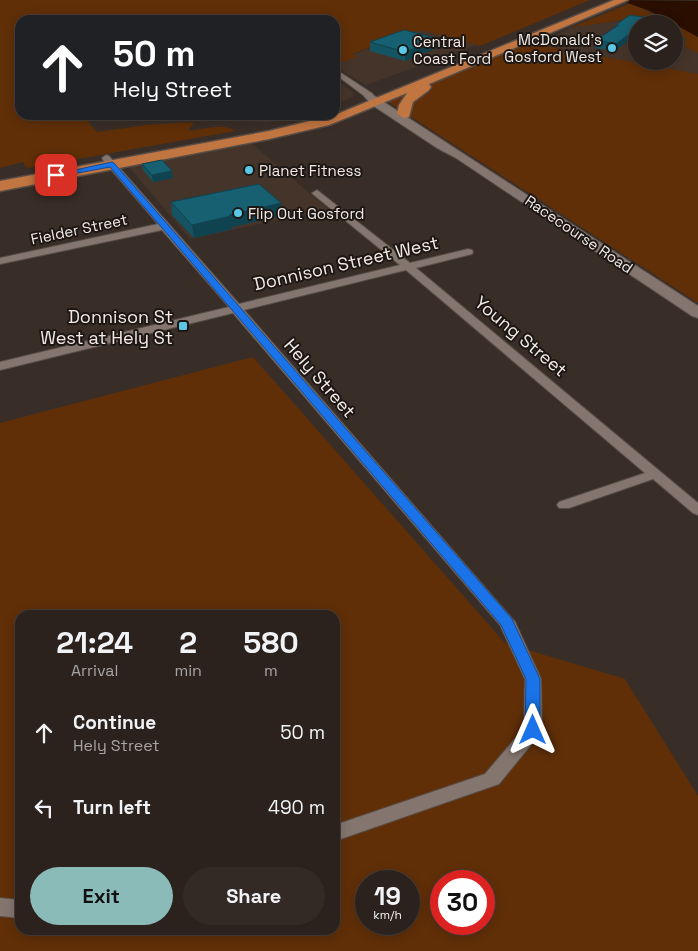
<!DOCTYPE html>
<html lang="en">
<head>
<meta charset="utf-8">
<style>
  body { margin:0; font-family:"Space Grotesk",sans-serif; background:#332a26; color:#f1f3f6; height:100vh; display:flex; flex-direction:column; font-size:19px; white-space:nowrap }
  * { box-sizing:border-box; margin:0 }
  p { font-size:16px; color:#a6a4a4 }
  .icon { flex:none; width:28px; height:28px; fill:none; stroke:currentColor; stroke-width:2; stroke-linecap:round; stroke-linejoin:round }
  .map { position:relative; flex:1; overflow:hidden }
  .details { position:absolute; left:15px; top:610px; width:325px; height:325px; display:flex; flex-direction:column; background:#2b221d; border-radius:15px; box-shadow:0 2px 12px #0003,0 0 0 1px #473f3b }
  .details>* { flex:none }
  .top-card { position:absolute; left:15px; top:15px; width:325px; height:105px; border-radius:15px; box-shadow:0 2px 12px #0003,0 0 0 1px #473f3b; background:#202124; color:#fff; overflow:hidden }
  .tools { position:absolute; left:628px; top:15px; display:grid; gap:10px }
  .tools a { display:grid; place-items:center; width:55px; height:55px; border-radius:50%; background:#2b221d; box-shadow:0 2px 12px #0003,0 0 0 1px #473f3b; font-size:25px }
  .speed { position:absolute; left:355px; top:870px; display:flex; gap:10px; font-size:25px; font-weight:700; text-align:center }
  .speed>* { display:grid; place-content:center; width:65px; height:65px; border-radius:50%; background:#2b221d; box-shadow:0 2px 12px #0003,0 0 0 1px #473f3b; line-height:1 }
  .speed small { font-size:12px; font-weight:400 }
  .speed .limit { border:8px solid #d22; background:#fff; color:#111 }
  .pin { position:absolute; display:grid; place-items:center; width:42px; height:42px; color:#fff; margin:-21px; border-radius:10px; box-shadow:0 2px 8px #0006 }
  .me { position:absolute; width:55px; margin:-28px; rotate:0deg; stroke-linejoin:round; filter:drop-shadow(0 0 4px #0008) }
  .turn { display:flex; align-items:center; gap:18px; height:105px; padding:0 15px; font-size:22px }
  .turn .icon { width:65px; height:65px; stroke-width:2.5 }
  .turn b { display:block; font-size:35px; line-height:42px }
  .eta { display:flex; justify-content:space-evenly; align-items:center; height:85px; text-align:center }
  .eta b { font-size:30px; font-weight:800; line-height:35px }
  .action { display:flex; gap:10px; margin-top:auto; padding:10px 15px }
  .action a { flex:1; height:58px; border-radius:30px; background:#8bbbb9; color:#111; font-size:20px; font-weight:800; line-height:58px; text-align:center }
  .action a+a { background:#332a26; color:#f1f3f6 }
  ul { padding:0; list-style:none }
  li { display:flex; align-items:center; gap:15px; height:75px; padding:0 15px }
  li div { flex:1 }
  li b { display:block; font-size:19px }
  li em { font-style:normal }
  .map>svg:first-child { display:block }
</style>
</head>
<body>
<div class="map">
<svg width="698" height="951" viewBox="0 0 698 951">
  <rect width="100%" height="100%" fill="#392e27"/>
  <g fill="#453429">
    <polygon points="636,18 647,24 636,24 636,61 674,61 674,42 698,53 698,74 539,45 569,28"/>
    <polygon points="415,31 425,31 477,45 366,85 335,67 335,64 357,57 351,55"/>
    <polygon points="335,79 354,93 353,97 335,104"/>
    <polygon points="235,115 303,115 267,123 243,121"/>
    <polygon points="251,143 328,209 190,239 129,167"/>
  </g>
  <g fill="#602f08" fill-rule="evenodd">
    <path d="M0 0H590L480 46 425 31H415L352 54 358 57 335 64V20H20V115H85L88 122 97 132 146 125 194 122 188 131C200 130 225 122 235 131L27 168 23 162 0 168Z"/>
    <polygon points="631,3 673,24 647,24 636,18 569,28"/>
    <polygon points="674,24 698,37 698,53 674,42"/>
    <polygon points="523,42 698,74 698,303 387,101"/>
    <path d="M253 357 505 643 625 679 698 796V951H0V423ZM20 615H335V930H20ZM366 881H409V924H366ZM441 881H484V924H441Z"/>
  </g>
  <polygon fill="#2a0f00" points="619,0 698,1 698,37 650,11"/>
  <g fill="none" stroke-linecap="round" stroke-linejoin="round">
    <defs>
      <g id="minor">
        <polygon points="335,69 373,94 373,98 367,98 335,74"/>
        <polygon points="106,155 109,156 239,304 400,265 314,195 312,193 317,190 410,263 468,249 472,250 473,252 472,254 416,268 698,503 698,515 693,513 653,479 569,508 559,508 557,505 559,502 645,473 406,270 244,310 515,622 541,679 542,730 539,735 499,784 335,841 335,825 485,774 524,728 525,679 500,625 233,313 0,370 0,362 229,307 162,230 0,264 0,258 158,224 103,160 102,158"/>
        <polygon points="0,898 20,900 20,918 0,916"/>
      </g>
      <polygon id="secondary" points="370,93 698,306 698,318 692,316 456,158 437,148 372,105 364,96"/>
      <polygon id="trunk" points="614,0 628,0 429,84 431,87 429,90 413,102 409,117 404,118 397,114 399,105 407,93 329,125 269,139 0,191 0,181 269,131 335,115"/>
    </defs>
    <use href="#minor" stroke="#574d47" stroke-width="2"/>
    <use href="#secondary" stroke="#574d47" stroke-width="2"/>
    <use href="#trunk" stroke="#574d47" stroke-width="3"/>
    <use href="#minor" fill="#84766e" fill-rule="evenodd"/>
    <use href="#secondary" fill="#84766e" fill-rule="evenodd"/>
    <use href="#trunk" fill="#c17540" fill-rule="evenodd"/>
  </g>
  <g fill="#145362">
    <polygon points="648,18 647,24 636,24 615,51 595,48 596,40 616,28 616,25"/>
    <polygon points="370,42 439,47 405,61 370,51"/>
    <polygon points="248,115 277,115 263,120"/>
    <polygon points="142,164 173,178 153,182 143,170"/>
    <polygon points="171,202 281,203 281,216 232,227 232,229 194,238 172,215"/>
  </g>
  <g fill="#104350">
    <polygon points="648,18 647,24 643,24 643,21"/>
    <polygon points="636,29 636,35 615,51 616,44"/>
    <polygon points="440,39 439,47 405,61 405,52"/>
    <polygon points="685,39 684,47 674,55 674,48"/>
    <polygon points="263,115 277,115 263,120"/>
    <polygon points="172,171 173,178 153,182 152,175"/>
    <polygon points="281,203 281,216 232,227 232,229 194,238 192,225 229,215"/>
  </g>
  <g fill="#176072" stroke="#104350">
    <polygon points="630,15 648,18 643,21 646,22 644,24 636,24 636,29 616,44 596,40 619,25 616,25"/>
    <polygon points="404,30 440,39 405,52 370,42"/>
    <polygon points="674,37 685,39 674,48"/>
    <polygon points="162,160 172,171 152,175 142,164"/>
    <polygon points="259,184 281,203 229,215 231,216 192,225 171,202"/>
  </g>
  <polygon fill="#1a73e8" stroke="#114b97" points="112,162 114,163 512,619 540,679 540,730 538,734 533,736 527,734 525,730 526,679 501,625 110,167 56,177 52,175"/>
  <g fill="#5ac8e6" stroke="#1d1714" stroke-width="2">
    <circle cx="612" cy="48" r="5"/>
    <circle cx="403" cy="50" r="5"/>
    <circle cx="249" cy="170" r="5"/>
    <circle cx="238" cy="213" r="5"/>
    <rect x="178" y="321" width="10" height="10" rx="2.5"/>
  </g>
  <g text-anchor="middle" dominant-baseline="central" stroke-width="4" stroke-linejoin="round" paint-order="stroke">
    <g font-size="15" fill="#f2eae5" stroke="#1d1714" text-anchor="start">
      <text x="602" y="39" text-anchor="end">McDonald's<tspan x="602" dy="17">Gosford West</tspan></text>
      <text x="413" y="41">Central<tspan x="413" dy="17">Coast Ford</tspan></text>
      <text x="259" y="170">Planet Fitness</text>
      <text x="248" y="213">Flip Out Gosford</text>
    </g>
    <g font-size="15" fill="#f2eae5" stroke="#1d1714">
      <text transform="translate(79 229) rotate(-12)">Fielder Street</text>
      <text transform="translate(579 234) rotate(34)">Racecourse Road</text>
    </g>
    <g font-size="18" fill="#f2eae5" stroke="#1d1714">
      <text transform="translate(346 263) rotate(-13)">Donnison Street West</text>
      <text transform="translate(521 336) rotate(40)">Young Street</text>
      <text transform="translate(320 378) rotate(49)">Hely Street</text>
    </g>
    <g font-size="18" fill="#f2eae5" stroke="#1d1714" text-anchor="end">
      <text x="173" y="316">Donnison St<tspan x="173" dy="21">West at Hely St</tspan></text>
    </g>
  </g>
</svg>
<div class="tools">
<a><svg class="icon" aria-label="layers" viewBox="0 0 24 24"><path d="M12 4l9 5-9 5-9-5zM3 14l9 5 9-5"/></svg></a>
</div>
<div class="speed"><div>19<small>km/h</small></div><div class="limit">30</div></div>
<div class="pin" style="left:56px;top:175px;background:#d93025"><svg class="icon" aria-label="arrive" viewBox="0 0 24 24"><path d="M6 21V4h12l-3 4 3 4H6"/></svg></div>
<svg class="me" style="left:533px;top:730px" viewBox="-20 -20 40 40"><path d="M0-17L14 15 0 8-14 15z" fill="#1a73e8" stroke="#fff" stroke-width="4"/></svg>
<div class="top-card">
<div class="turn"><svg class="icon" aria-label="ahead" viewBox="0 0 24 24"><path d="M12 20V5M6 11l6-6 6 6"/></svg><div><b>50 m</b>Hely Street</div></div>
</div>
<section class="details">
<div class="eta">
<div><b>21:24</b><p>Arrival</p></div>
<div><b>2</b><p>min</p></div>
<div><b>580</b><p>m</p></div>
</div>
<ul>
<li><svg class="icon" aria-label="ahead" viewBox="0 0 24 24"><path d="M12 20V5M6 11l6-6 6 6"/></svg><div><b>Continue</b><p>Hely Street</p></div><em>50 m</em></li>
<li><svg class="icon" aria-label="left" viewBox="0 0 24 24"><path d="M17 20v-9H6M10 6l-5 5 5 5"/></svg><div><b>Turn left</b></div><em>490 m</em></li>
</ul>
<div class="action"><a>Exit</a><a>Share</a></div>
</section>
</div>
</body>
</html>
